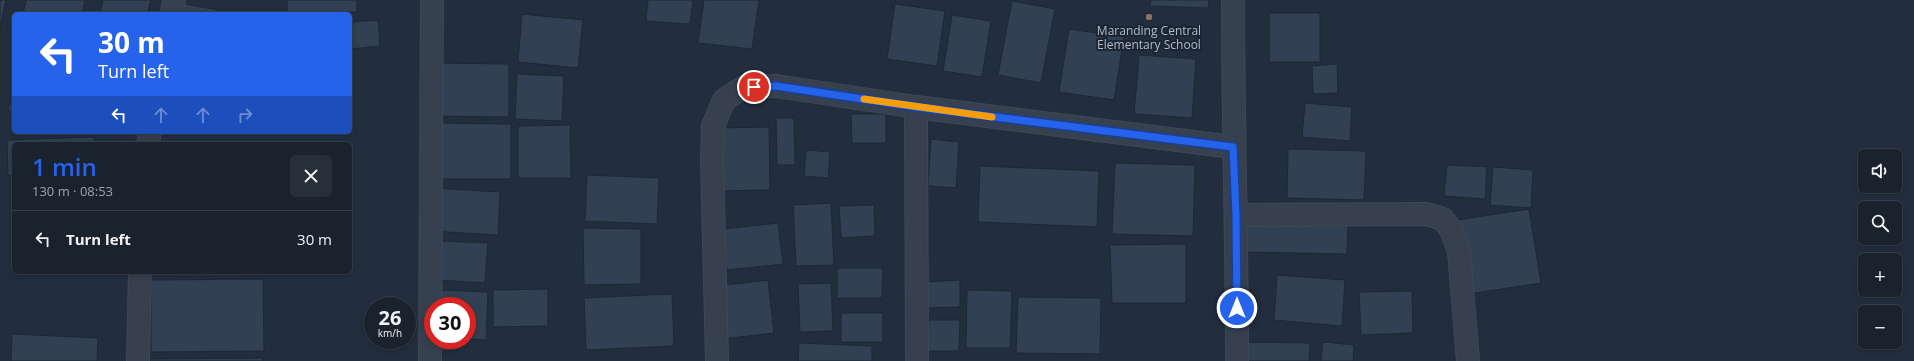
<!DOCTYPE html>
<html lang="en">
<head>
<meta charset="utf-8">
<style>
  body { margin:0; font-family:"Open Sans",sans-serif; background:#272f3a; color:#f1f3f6; height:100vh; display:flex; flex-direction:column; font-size:15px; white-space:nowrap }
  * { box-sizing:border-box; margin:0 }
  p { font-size:13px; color:#9fa4aa }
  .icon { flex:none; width:22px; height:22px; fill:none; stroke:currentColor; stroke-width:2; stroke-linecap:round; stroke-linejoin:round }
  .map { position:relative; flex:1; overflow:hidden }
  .sheet { position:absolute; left:12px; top:142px; width:340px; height:132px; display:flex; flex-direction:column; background:#1a222e; border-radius:6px; box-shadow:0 2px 6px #0003,0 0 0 1px #383f4a }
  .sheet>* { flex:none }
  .banner { position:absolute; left:12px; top:12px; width:340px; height:122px; border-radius:6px; box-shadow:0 2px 6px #0003,0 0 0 1px #383f4a; background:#2563eb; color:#fff; overflow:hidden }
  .fabs { position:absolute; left:1858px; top:149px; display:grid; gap:8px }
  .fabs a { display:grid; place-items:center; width:44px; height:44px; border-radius:6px; background:#1a222e; box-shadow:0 2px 6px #0003,0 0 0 1px #383f4a; font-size:20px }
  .speed { position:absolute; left:364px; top:297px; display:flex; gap:8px; font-size:20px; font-weight:700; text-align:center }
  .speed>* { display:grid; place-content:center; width:52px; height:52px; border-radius:50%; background:#1a222e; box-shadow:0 2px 6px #0003,0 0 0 1px #383f4a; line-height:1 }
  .speed small { font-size:10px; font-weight:400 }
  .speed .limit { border:6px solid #d22; background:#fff; color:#111 }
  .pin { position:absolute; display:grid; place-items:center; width:34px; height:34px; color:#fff; margin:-17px; border:2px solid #fff; border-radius:50%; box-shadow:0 1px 4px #0007 }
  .me { position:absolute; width:44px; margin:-22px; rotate:0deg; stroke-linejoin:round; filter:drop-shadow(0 0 3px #0008) }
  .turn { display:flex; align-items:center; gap:14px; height:84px; padding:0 20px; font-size:18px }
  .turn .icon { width:52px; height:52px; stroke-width:2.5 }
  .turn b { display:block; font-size:28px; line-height:34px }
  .lanes { display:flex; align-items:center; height:38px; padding:0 20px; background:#0003; justify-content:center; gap:20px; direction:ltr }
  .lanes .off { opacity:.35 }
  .round { display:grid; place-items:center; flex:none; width:42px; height:42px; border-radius:6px; background:#272f3a }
  .headline { display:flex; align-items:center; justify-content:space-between; height:68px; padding:0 20px }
  h1 { font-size:24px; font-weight:600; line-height:30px; color:#2563eb }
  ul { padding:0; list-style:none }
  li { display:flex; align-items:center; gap:12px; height:56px; padding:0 20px; border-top:1px solid #383f4a }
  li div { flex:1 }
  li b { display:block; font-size:15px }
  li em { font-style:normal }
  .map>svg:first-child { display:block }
</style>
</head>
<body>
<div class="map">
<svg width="1914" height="361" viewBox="0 0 1914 361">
  <rect width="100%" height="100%" fill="#222e3e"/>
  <g fill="#314052" stroke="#1d2735">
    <polygon points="0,0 6,0 0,28"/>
    <polygon points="26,0 85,0 82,14 23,14"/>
    <polygon points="103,0 151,0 147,14 100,14"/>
    <rect x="287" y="0" width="70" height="12"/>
    <polygon points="648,0 693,0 690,24 646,21"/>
    <polygon points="704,0 759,0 752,49 698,43"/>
    <polygon points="1151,0 1209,0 1208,8 1150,6"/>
    <polygon points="1012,1 1055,9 1041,83 998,75"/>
    <polygon points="179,3 229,12 229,14 177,14"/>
    <polygon points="895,4 945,11 937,66 887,59"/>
    <rect x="1269" y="13" width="51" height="49"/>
    <polygon points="522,14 583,20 578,68 518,62"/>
    <polygon points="952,15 991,21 982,77 943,71"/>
    <polygon points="378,20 380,46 350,49 350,22"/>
    <polygon points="1069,29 1124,37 1114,100 1059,92"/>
    <polygon points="1139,55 1196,59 1192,118 1134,114"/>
    <polygon points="432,63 509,64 509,117 431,116"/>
    <polygon points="1337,64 1338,93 1313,94 1312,66"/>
    <polygon points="517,74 564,76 562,121 515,119"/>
    <polygon points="14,84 14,112 8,111"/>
    <polygon points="1305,103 1352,107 1350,141 1302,137"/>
    <polygon points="851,114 886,114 886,143 852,143"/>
    <polygon points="776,118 794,118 795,165 777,165"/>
    <polygon points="434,123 511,124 511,179 433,179"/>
    <polygon points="570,125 571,178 518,178 518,126"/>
    <polygon points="769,127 770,190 719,191 718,128"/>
    <polygon points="107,132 126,132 125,136"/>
    <polygon points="303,132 316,132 315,135"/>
    <polygon points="94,137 94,144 14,144 14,175 8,176 7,140"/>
    <polygon points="931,139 959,142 956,188 928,186"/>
    <polygon points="1288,149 1366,151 1364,200 1287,198"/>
    <polygon points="806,150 830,152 828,178 804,176"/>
    <polygon points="1115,163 1195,165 1193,236 1112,234"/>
    <polygon points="1447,165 1487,167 1485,199 1444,196"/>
    <polygon points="980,166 1099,171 1097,227 978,222"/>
    <polygon points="1493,167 1533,170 1531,208 1490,205"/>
    <polygon points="587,175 659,178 657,224 585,221"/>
    <polygon points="434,188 500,192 498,235 431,231"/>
    <polygon points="831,203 834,265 796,266 793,205"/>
    <polygon points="874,205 875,236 841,238 839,206"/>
    <polygon points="1529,209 1541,283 1468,294 1457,220"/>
    <polygon points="778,223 783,264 727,270 722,229"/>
    <polygon points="1241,224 1348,226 1347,254 1240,252"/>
    <polygon points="583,228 641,229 641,284 584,285"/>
    <polygon points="439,241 488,243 485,283 437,280"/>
    <polygon points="1186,244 1186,303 1112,303 1110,245"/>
    <polygon points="837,268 883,268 882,298 837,298"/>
    <polygon points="1277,275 1345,280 1342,326 1274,320"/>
    <polygon points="263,279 264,351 151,352 151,280"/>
    <polygon points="768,280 774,333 723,339 718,286"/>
    <polygon points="960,280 960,307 927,308 926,282"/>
    <polygon points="831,283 833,331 800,332 798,284"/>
    <polygon points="548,289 548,326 493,327 493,290"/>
    <polygon points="436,290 488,292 486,340 467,339 467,306 436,306"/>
    <polygon points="967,290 1012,291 1010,348 966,348"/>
    <polygon points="1412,291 1413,333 1361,335 1359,292"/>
    <polygon points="672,294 674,346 586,350 584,298"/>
    <polygon points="1018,297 1101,298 1100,354 1016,353"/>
    <rect x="841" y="313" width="42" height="29"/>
    <polygon points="929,320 960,320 959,351 928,351"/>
    <polygon points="12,334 98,338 97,361 11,361"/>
    <polygon points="1245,342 1310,343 1309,361 1245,361"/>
    <polygon points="1323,342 1354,345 1353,361 1321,361"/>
    <polygon points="799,343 872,346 872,361 798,361"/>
    <polygon points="263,358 263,361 150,361 150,359"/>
  </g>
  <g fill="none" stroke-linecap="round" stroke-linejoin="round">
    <defs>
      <g id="minor">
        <path d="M1233 0C1233 120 1237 241 1237 361"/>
        <polyline points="172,14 174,0"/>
        <polyline points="916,107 917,361"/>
        <polyline points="148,144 150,132"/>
        <polyline points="1236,215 1427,214 1443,219 1451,230 1459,251 1468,361"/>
        <polyline points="138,361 140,272"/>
        <polyline points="430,361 432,0"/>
        <polyline points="717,361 712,159 713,126 724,100 744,87 776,86 916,107 1233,147"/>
      </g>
    </defs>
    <use href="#minor" stroke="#3f4957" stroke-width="24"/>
    <use href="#minor" stroke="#36404e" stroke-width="22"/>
  </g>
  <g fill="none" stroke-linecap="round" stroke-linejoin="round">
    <defs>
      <polyline id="route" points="754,87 776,86 916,107 1233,147 1236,215 1237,308"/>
    </defs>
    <use href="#route" stroke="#184099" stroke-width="10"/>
    <use href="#route" stroke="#2563eb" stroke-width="7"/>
    <polyline stroke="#f59e0b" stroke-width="7" points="864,99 992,117"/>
  </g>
  <circle fill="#8d6e63" stroke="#1b2533" stroke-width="1.5" cx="1149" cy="17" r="4"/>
  <g text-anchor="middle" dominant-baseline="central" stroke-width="4" stroke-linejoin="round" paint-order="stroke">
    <g font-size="12" fill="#b2bbc9" stroke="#1b2533">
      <text x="1149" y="30">Maranding Central<tspan x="1149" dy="14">Elementary School</tspan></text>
    </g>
  </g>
</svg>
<div class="fabs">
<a><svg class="icon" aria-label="sound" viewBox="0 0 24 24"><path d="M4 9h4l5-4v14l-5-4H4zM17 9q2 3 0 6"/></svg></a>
<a><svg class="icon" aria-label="search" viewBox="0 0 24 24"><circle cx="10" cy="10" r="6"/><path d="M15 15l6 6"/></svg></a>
<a>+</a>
<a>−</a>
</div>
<div class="speed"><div>26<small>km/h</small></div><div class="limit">30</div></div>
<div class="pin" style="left:754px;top:87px;background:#d93025"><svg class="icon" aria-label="arrive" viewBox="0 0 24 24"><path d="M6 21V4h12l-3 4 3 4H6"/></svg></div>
<svg class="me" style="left:1237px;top:308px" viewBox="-20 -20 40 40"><circle r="17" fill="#2563eb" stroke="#fff" stroke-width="3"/><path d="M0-11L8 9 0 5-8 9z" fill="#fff"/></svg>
<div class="banner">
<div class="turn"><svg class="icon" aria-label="left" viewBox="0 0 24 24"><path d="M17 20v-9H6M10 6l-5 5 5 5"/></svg><div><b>30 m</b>Turn left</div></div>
<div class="lanes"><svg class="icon" aria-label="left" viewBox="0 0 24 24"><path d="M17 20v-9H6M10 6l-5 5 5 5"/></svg><svg class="icon off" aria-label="ahead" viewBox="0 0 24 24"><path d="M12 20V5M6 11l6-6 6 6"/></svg><svg class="icon off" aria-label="ahead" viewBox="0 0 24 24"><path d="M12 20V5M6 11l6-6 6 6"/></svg><svg class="icon off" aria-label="right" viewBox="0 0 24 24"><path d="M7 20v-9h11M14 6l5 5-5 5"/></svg></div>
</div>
<section class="sheet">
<div class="headline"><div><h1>1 min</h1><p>130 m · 08:53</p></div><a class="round"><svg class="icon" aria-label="close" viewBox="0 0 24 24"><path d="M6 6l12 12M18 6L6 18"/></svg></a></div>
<ul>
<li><svg class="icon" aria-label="left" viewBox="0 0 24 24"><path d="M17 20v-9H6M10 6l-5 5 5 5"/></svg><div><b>Turn left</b></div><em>30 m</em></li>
</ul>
</section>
</div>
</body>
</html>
